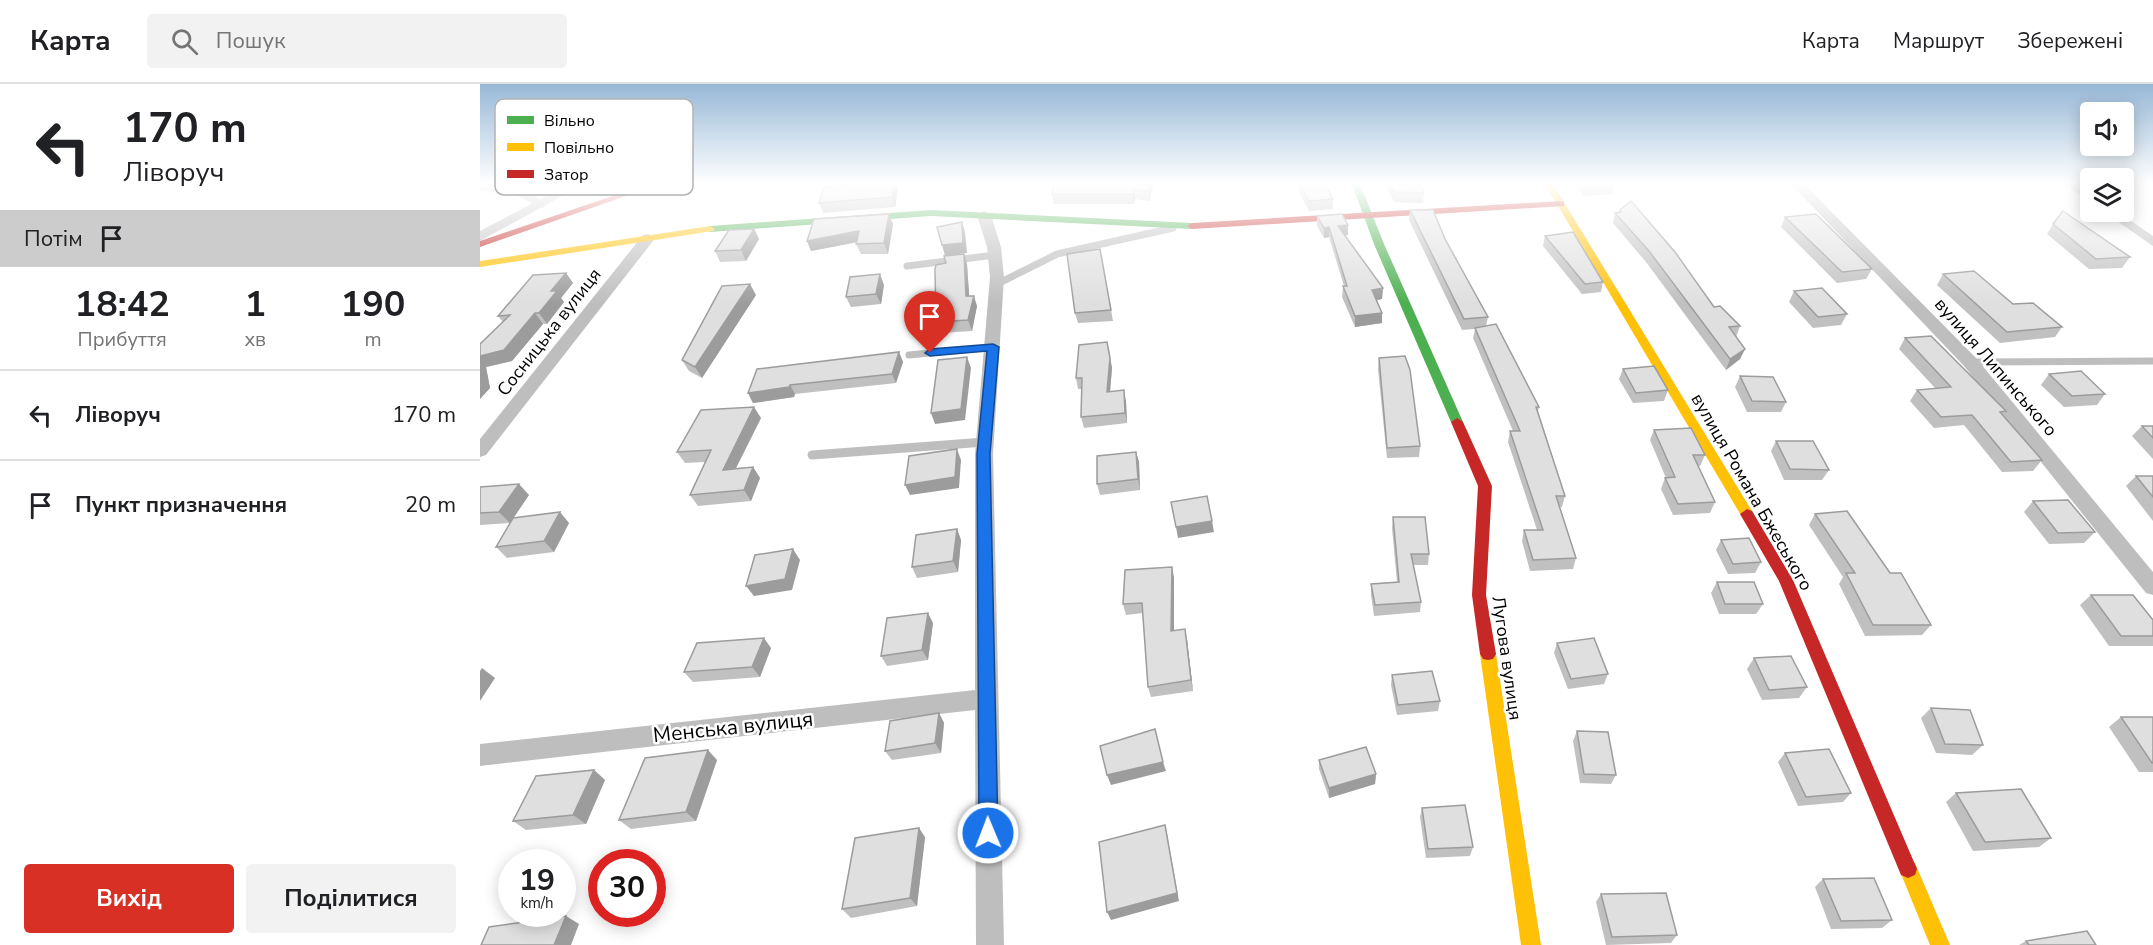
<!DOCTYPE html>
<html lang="uk">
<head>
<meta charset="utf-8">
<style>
  body { margin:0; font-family:"Nunito Sans",sans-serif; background:#f2f2f2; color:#202124; height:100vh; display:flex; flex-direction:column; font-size:22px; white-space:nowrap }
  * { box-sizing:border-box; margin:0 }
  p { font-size:20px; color:#757577 }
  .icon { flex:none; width:33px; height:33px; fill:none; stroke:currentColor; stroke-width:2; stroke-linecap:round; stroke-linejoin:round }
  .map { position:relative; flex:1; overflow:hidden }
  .details { display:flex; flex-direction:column; background:#fff; width:480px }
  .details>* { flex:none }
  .hud { background:#fff; color:#202124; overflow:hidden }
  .fabs { position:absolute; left:1600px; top:18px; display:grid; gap:12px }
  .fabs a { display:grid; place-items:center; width:54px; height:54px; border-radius:6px; background:#fff; box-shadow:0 3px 15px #0003; font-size:30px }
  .speed { position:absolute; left:18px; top:765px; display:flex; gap:12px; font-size:30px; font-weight:700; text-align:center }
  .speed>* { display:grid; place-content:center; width:78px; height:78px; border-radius:50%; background:#fff; box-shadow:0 3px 15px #0003; line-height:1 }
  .speed small { font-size:15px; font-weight:400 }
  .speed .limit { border:9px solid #d22; background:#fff; color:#111 }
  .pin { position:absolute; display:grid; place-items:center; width:51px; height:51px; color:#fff; margin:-62px -26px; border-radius:50% 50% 50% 0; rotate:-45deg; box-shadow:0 0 6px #0007 }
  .pin .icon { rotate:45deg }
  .me { position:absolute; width:66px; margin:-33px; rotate:359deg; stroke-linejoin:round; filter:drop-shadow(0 0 4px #0008) }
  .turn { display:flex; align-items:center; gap:21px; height:126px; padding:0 24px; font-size:27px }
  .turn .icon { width:78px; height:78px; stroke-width:2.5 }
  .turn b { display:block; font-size:42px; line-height:51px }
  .then { display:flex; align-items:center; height:57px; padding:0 24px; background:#0003; gap:12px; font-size:22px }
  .eta { display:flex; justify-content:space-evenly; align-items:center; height:102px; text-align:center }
  .eta b { font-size:36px; font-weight:700; line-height:42px }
  .button { display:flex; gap:12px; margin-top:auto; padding:12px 24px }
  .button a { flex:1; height:69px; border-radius:6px; background:#d93025; color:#fff; font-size:24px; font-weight:700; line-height:69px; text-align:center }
  .button a+a { background:#f2f2f2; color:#202124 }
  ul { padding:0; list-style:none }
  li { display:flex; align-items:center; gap:18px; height:90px; padding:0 24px; border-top:2px solid #e0e0e0 }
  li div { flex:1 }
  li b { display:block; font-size:22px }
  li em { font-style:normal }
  header { display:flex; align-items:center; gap:36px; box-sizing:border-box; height:84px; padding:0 30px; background:#fff; border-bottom:2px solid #e0e0e0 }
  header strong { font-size:28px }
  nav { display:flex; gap:33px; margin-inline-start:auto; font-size:21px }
  .search { width:420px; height:54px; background:#f2f2f2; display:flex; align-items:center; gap:15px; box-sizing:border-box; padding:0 21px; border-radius:6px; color:#757577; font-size:22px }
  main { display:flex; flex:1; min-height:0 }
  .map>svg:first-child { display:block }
</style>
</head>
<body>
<header>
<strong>Карта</strong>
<div class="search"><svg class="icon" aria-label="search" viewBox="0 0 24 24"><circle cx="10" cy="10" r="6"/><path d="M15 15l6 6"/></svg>Пошук</div>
<nav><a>Карта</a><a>Маршрут</a><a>Збережені</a></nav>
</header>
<main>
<section class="details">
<div class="hud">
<div class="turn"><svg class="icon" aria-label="left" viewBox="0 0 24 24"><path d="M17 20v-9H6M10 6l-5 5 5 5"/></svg><div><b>170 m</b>Ліворуч</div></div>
<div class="then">Потім<svg class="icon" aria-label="arrive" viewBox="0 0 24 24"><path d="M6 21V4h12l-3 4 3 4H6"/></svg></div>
</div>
<div class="eta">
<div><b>18:42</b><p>Прибуття</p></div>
<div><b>1</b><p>хв</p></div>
<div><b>190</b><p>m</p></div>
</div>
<ul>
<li><svg class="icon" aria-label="left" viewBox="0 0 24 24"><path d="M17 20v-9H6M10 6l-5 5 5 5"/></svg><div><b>Ліворуч</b></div><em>170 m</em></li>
<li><svg class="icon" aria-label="arrive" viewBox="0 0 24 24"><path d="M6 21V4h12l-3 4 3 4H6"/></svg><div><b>Пункт призначення</b></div><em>20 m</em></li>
</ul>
<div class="button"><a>Вихід</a><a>Поділитися</a></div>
</section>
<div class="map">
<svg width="1673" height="861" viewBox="0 0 1673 861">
  <rect width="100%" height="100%" fill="#fff"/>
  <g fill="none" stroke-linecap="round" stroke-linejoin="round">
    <g stroke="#bebebe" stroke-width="7">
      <polyline points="0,103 40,109 62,120"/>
      <polyline points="427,182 515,171"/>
      <polyline points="517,200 577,170 693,144"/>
      <polyline points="429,271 513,263"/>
      <polyline points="1490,278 1673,277"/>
    </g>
    <polyline stroke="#bebebe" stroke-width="9" points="332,371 505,358"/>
    <g fill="#bebebe" fill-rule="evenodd">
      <polygon points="89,100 104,100 0,157 0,147"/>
      <polygon points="1311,100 1324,100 1496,274 1673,488 1673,511 1666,509 1484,282"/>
      <polygon points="1584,100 1599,100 1611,108 1611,118"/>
      <polygon points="504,127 511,131 521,163 524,193 513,370 524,861 496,861 495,626 0,682 0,660 495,606 495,370 510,193 507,163 497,131"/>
      <polygon points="1624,128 1638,128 1673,152 1673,162"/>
      <polygon points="168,150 175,154 173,157 6,371 0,373 0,355 163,151"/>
    </g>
    <g fill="#4caf50" fill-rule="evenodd">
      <polygon points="872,100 880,100 904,160 983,338 981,341 973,341 971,338 894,160"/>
      <polygon points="451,126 712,139 717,142 712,145 451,132 230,148 225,145 230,142"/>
    </g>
    <g fill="#ffc107" fill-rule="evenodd">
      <polygon points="1065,100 1073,100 1272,427 1274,430 1272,433 1262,433"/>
      <polygon points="230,142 235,145 233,147 0,183 0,177"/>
      <polygon points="1008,564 1013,565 1016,570 1061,861 1041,861 1000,570 1003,565"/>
      <polygon points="1428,776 1435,779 1470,861 1450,861 1419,785 1421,779"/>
    </g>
    <g fill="#c62828" fill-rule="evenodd">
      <polygon points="168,100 180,100 0,163 0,157"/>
      <polygon points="1081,117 1084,118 1084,122 712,145 707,142 712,139"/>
      <polygon points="977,334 983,338 1012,402 1006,511 1016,570 1013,575 1008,576 1003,575 1000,570 992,511 998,402 971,338"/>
      <polygon points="1267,425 1272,427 1313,496 1437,785 1435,791 1428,794 1421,791 1299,497 1260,430"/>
    </g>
  </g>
  <g fill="#c0c0c0">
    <polygon points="378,100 416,100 418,106 415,123 343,129 339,119"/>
    <polygon points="674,100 669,117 655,115 654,120 574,120 572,110"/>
    <polygon points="818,100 845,100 853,115 853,125 829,127 818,106"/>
    <polygon points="905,100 940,100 944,109 943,119 914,118"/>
    <polygon points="1094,100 1135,100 1132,110 1104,112"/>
    <polygon points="930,126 1008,233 1006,242 1059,323 1058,327 1085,412 1082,423 1080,423 1096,474 1093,485 1050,487 1042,457 1044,446 1057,446 1028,358 1030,347 1033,347 993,254 995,245 982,246 929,136"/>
    <polygon points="1140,126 1234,223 1260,242 1256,253 1265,265 1260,275 1246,286 1166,178 1133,139 1135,129 1139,128"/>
    <polygon points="837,132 868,141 868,151 865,151 903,204 902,215 897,216 902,239 875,243 862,213 863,202 864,202 849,153 844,154 837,142"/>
    <polygon points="1305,133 1392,185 1386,195 1357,199 1301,143"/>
    <polygon points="413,140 408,170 381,170 376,160 377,158 331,167 327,157"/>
    <polygon points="1573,140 1650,173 1642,184 1609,185 1567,150"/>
    <polygon points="274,145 279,155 266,177 240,178 235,167"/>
    <polygon points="1065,152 1123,198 1121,208 1102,210 1063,162"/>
    <polygon points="620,165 633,237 598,239 595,229"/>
    <polygon points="487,180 489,212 497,222 492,247 460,249 456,238"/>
    <polygon points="86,189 93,199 81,214 84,218 67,240 63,240 32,277 6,283 10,304 0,315 0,260 23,238 18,232"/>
    <polygon points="1463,190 1533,220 1582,243 1575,253 1520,259 1457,201"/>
    <polygon points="404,201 401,220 371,223 366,213"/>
    <polygon points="1314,207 1367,230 1361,241 1333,244 1309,218"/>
    <polygon points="276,211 222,294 209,287 202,276"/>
    <polygon points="1425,254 1526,327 1523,332 1562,376 1553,387 1522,388 1484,341 1454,344 1430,317 1437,306 1455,304 1419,265"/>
    <polygon points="627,258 632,284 630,308 646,317 647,339 604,344 601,333 602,305 598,305 596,294"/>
    <polygon points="419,268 423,278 416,299 315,310 314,313 273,319 268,309"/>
    <polygon points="899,274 940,362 939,373 907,374 898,285"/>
    <polygon points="1143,285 1188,306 1184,317 1153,319 1139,295"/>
    <polygon points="1569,290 1625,310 1617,321 1584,323 1561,301"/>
    <polygon points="1260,292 1306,318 1301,328 1267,328 1255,303"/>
    <polygon points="281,334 256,384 273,383 280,394 271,417 218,422 210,411 225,378 205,379 197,368"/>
    <polygon points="1662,342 1673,342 1673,375 1652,352"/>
    <polygon points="1174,346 1225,371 1220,382 1218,382 1235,418 1230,429 1193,431 1181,405 1185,394 1186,394 1170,356"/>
    <polygon points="1296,357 1349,386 1342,396 1304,396 1291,367"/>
    <polygon points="656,368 659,378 660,406 620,411 617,400"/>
    <polygon points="1656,392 1673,392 1673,437 1646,402"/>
    <polygon points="0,403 49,411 30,439 0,441"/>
    <polygon points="1553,417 1615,448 1604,459 1569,460 1544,428"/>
    <polygon points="1335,430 1410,489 1451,541 1442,551 1385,552 1359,500 1363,493 1329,441"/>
    <polygon points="913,433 949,470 948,481 933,481 941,518 940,528 894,532 891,511 891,500 917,498 912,444"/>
    <polygon points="89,439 74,468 27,474 16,463"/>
    <polygon points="477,445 481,456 478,488 437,494 432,483"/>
    <polygon points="1241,456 1281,478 1275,489 1248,490 1236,466"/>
    <polygon points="694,493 694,547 707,555 713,607 671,613 668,603 663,529 646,531 643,520"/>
    <polygon points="1237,498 1283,520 1276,530 1239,530 1231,509"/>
    <polygon points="1611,511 1673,536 1673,562 1629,562 1600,521"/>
    <polygon points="453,539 448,576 407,582 401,572"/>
    <polygon points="1077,559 1128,590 1124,600 1088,605 1074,569"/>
    <polygon points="291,564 280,593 213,598 204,588"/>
    <polygon points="1274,574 1327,603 1319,614 1282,616 1267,585"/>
    <polygon points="912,591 960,617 958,627 917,631 911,601"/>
    <polygon points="1451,624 1503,661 1492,671 1456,669 1441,634"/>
    <polygon points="459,629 464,639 461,669 412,676 405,667"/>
    <polygon points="1641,633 1673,633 1673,688 1659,688 1629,643"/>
    <polygon points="1097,647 1136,691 1131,700 1100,699 1093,657"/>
    <polygon points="1305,669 1371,709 1363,718 1318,722 1298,678"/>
    <polygon points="237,676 216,737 151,745 139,736"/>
    <polygon points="839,676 896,690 895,700 849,714 839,685"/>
    <polygon points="114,686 125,696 106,740 46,746 33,737"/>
    <polygon points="1476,709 1571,754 1559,763 1493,767 1466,718"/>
    <polygon points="942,724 993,763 990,772 946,774 940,733"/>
    <polygon points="445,753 437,822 371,834 362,825"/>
    <polygon points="1343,795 1412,836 1402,844 1351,845 1335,803"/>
    <polygon points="1121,810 1197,851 1191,859 1126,861 1116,818"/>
    <polygon points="1546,857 1616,861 1539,861"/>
  </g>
  <g fill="#9c9c9c">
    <polygon points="414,100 416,100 418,106 415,123 412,113"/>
    <polygon points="670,100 674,100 669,117 668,107"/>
    <polygon points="654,105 655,115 654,120 652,110"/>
    <polygon points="409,130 413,140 408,170 404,159"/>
    <polygon points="482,138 485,148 487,169 465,172 462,161"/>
    <polygon points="868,141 868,151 858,152 858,142"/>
    <polygon points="849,143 849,153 844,154 844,144"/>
    <polygon points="274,145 279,155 266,177 261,166"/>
    <polygon points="379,147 383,157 331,167 327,157"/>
    <polygon points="484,170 487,180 490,223 486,212"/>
    <polygon points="86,189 93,199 81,214 84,218 67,240 59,229 71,207"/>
    <polygon points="400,190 404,201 401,220 396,210"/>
    <polygon points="270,200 276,211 222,294 215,283"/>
    <polygon points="903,204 902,215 892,217 892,206"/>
    <polygon points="494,212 497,222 492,247 488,236"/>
    <polygon points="55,229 63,240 32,277 6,283 10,304 0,315 0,272"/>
    <polygon points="902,229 902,239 875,243 875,232"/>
    <polygon points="627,258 632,284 629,319 627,308"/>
    <polygon points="1265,265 1260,275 1246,286 1250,275"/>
    <polygon points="419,268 423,278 416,299 412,290"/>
    <polygon points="487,273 491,284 485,336 455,340 451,329"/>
    <polygon points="310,301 315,310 314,313 273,319 268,309"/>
    <polygon points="644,306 646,317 647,339 645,329"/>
    <polygon points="274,323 281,334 250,396 243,386"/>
    <polygon points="477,365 481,376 479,404 430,411 425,401"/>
    <polygon points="656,368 659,378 660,406 658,395"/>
    <polygon points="273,383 280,394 271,417 264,406"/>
    <polygon points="39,400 49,411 30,439 19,428"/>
    <polygon points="80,428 89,439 74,468 64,457"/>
    <polygon points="732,437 734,448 698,454 696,443"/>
    <polygon points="477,445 481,456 478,488 473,477"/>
    <polygon points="313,465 320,476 312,506 274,512 266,502"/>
    <polygon points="692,483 694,493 694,557 691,547"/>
    <polygon points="448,529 453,539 448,576 442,566"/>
    <polygon points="705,545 707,555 713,607 711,596"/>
    <polygon points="284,554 291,564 280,593 272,583"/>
    <polygon points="2,584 15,594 0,617 0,587"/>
    <polygon points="459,629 464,639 461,669 455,659"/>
    <polygon points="228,666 237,676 216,737 206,728"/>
    <polygon points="683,678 686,687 631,701 627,691"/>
    <polygon points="114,686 125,696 106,740 93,731"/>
    <polygon points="896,690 895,700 849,714 849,704"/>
    <polygon points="685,741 687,750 699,817 631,836 627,828"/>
    <polygon points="439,744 445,753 437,822 430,814"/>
    <polygon points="86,832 99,840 91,861 74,861"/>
  </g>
  <g fill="#dfdfdf" stroke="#9c9c9c" stroke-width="1.5">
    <polygon points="378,100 414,100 412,113 339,119 344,103"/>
    <polygon points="574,100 670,100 668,107 654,105 652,110 572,110"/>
    <polygon points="820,100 845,100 853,115 829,117"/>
    <polygon points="911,100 940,100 944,109 914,108"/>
    <polygon points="1105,100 1133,100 1107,102"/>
    <polygon points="1151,117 1195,168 1234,223 1240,222 1260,242 1249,243 1265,265 1250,275 1169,167 1135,129 1141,128 1140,126"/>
    <polygon points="930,126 953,126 965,155 1008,233 984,235"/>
    <polygon points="1583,127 1650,173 1616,175 1573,140"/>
    <polygon points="409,130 404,159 376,160 379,147 327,157 334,135"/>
    <polygon points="862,130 868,141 858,142 903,204 892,206 902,229 875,232 863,202 867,202 849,143 844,144 837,132"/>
    <polygon points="1336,130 1392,185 1362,188 1305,133"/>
    <polygon points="482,138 483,159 462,161 457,143"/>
    <polygon points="274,145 261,166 235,167 249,146"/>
    <polygon points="1093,148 1123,198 1105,200 1065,152"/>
    <polygon points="620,165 631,226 595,229 587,170"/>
    <polygon points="484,170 486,212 494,212 488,236 456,238 455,185 456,181 466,179 464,172"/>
    <polygon points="1494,187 1533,220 1553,219 1582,243 1527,248 1463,190"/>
    <polygon points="86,189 71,207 77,207 59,229 55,229 24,266 0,272 0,260 30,231 18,232 53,191"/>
    <polygon points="400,190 396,210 366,213 370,193"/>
    <polygon points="270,200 215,283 202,276 242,202"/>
    <polygon points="1342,204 1367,230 1338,233 1314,207"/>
    <polygon points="1016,240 1059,323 1056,323 1085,412 1076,412 1096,474 1053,476 1044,446 1063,446 1030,347 1040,347 995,244"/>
    <polygon points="1451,252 1526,327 1520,328 1562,376 1531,378 1492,331 1461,333 1437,306 1471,303 1425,254"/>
    <polygon points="627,258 630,274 627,308 644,306 645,329 601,333 602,294 596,294 599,261"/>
    <polygon points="419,268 412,290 310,301 309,303 268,309 277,285"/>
    <polygon points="925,272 930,286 940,362 907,364 899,274"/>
    <polygon points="487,273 481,325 451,329 458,276"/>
    <polygon points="1174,282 1188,306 1156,309 1143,285"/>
    <polygon points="1601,287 1625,310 1592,312 1569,290"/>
    <polygon points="1260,292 1293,293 1306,318 1272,317"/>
    <polygon points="274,323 243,386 273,383 264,406 210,411 231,366 197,368 221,326"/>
    <polygon points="1662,342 1673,342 1673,354"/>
    <polygon points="1211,344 1225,371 1213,371 1235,418 1198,420 1185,394 1195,393 1174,346"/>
    <polygon points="1296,357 1333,357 1349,386 1310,385"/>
    <polygon points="477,365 475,393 425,401 429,372"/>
    <polygon points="656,368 658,395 617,400 617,372"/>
    <polygon points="1656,392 1673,392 1673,413"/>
    <polygon points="39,400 19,428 0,429 0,403"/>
    <polygon points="727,412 732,437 696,443 691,418"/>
    <polygon points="1588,416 1615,448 1578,449 1553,417"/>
    <polygon points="1367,427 1410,489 1421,489 1451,541 1393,541 1366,489 1375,489 1335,430"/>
    <polygon points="80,428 64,457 16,463 33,434"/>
    <polygon points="913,433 945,433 949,470 931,470 941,518 895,521 891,500 919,498"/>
    <polygon points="477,445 473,477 432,483 436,451"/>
    <polygon points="1269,454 1281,478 1253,480 1241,456"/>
    <polygon points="313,465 305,495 266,502 275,471"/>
    <polygon points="692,483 691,547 705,545 711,596 668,603 662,519 643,520 645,486"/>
    <polygon points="1237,498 1274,498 1283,520 1245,520"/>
    <polygon points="1611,511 1653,511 1673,536 1673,552 1641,552"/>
    <polygon points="448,529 442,566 401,572 407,534"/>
    <polygon points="284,554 272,583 204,588 217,559"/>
    <polygon points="1114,554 1128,590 1091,595 1077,559"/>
    <polygon points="1311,572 1327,603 1289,606 1274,574"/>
    <polygon points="952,587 960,617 918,621 912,591"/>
    <polygon points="1451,624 1490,626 1503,661 1465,660"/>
    <polygon points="459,629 455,659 405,667 410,637"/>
    <polygon points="1641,633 1673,633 1673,679 1672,679"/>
    <polygon points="675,645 683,678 627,691 620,662"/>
    <polygon points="1097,647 1128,648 1136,691 1104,690"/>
    <polygon points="886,663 896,690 849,704 839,676"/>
    <polygon points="1349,665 1371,709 1326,713 1305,669"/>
    <polygon points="228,666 206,728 139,736 165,674"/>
    <polygon points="114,686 93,731 33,737 56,692"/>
    <polygon points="1541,705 1571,754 1505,758 1476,709"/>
    <polygon points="985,721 993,763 948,765 942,724"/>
    <polygon points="685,741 697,809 627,828 619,758"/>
    <polygon points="439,744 430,814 362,825 375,754"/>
    <polygon points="1394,794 1412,836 1361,837 1343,795"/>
    <polygon points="1186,809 1197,851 1132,853 1121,810"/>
    <polygon points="86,832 74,861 1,861 9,843"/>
    <polygon points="1607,847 1616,861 1549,861 1546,857"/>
  </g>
  <linearGradient id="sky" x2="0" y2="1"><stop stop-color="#97b8d7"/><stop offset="0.45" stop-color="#fff"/><stop offset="1" stop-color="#fff" stop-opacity="0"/></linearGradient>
  <rect width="1673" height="220" fill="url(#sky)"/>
  <polygon fill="#1a73e8" stroke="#114b97" stroke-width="1.5" points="513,260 519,263 510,370 518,749 515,755 508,758 502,755 499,749 497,370 507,267 450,272 445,269 450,265"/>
  <g text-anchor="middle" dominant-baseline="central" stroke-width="5" stroke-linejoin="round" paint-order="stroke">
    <g font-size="18" fill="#000" stroke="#fff">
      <text transform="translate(69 248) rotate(-52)">Сосницька вулиця</text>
      <text transform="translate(1516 283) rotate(49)">вулиця Липинського</text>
      <text transform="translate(1272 408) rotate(60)">вулиця Романа Бжеського</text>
      <text transform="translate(1027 574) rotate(82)">Лугова вулиця</text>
    </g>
    <g font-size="21" fill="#000" stroke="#fff">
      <text transform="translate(253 643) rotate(-6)">Менська вулиця</text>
    </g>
  </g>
  <rect x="15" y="15" width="198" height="96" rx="9" fill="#fff" stroke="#b2b2b2" stroke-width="1.5"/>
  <rect x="27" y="32" width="27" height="8" fill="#4caf50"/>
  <rect x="27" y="59" width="27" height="8" fill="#ffc107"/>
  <rect x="27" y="86" width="27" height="8" fill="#c62828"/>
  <g font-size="16" fill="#000">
    <text x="64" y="42">Вільно</text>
    <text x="64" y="69">Повільно</text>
    <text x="64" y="96">Затор</text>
  </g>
</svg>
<div class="fabs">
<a><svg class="icon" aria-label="sound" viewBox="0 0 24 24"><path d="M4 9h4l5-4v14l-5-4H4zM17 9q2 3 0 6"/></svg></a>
<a><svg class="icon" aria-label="layers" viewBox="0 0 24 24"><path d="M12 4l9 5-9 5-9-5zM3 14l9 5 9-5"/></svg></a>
</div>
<div class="speed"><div>19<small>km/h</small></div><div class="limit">30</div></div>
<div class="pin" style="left:450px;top:269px;background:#d93025"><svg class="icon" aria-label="arrive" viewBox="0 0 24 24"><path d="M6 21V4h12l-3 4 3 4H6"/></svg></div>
<svg class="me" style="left:508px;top:749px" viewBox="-20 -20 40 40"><circle r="17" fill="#1a73e8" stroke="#fff" stroke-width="3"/><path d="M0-11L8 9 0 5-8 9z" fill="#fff"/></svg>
</div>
</main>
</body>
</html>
